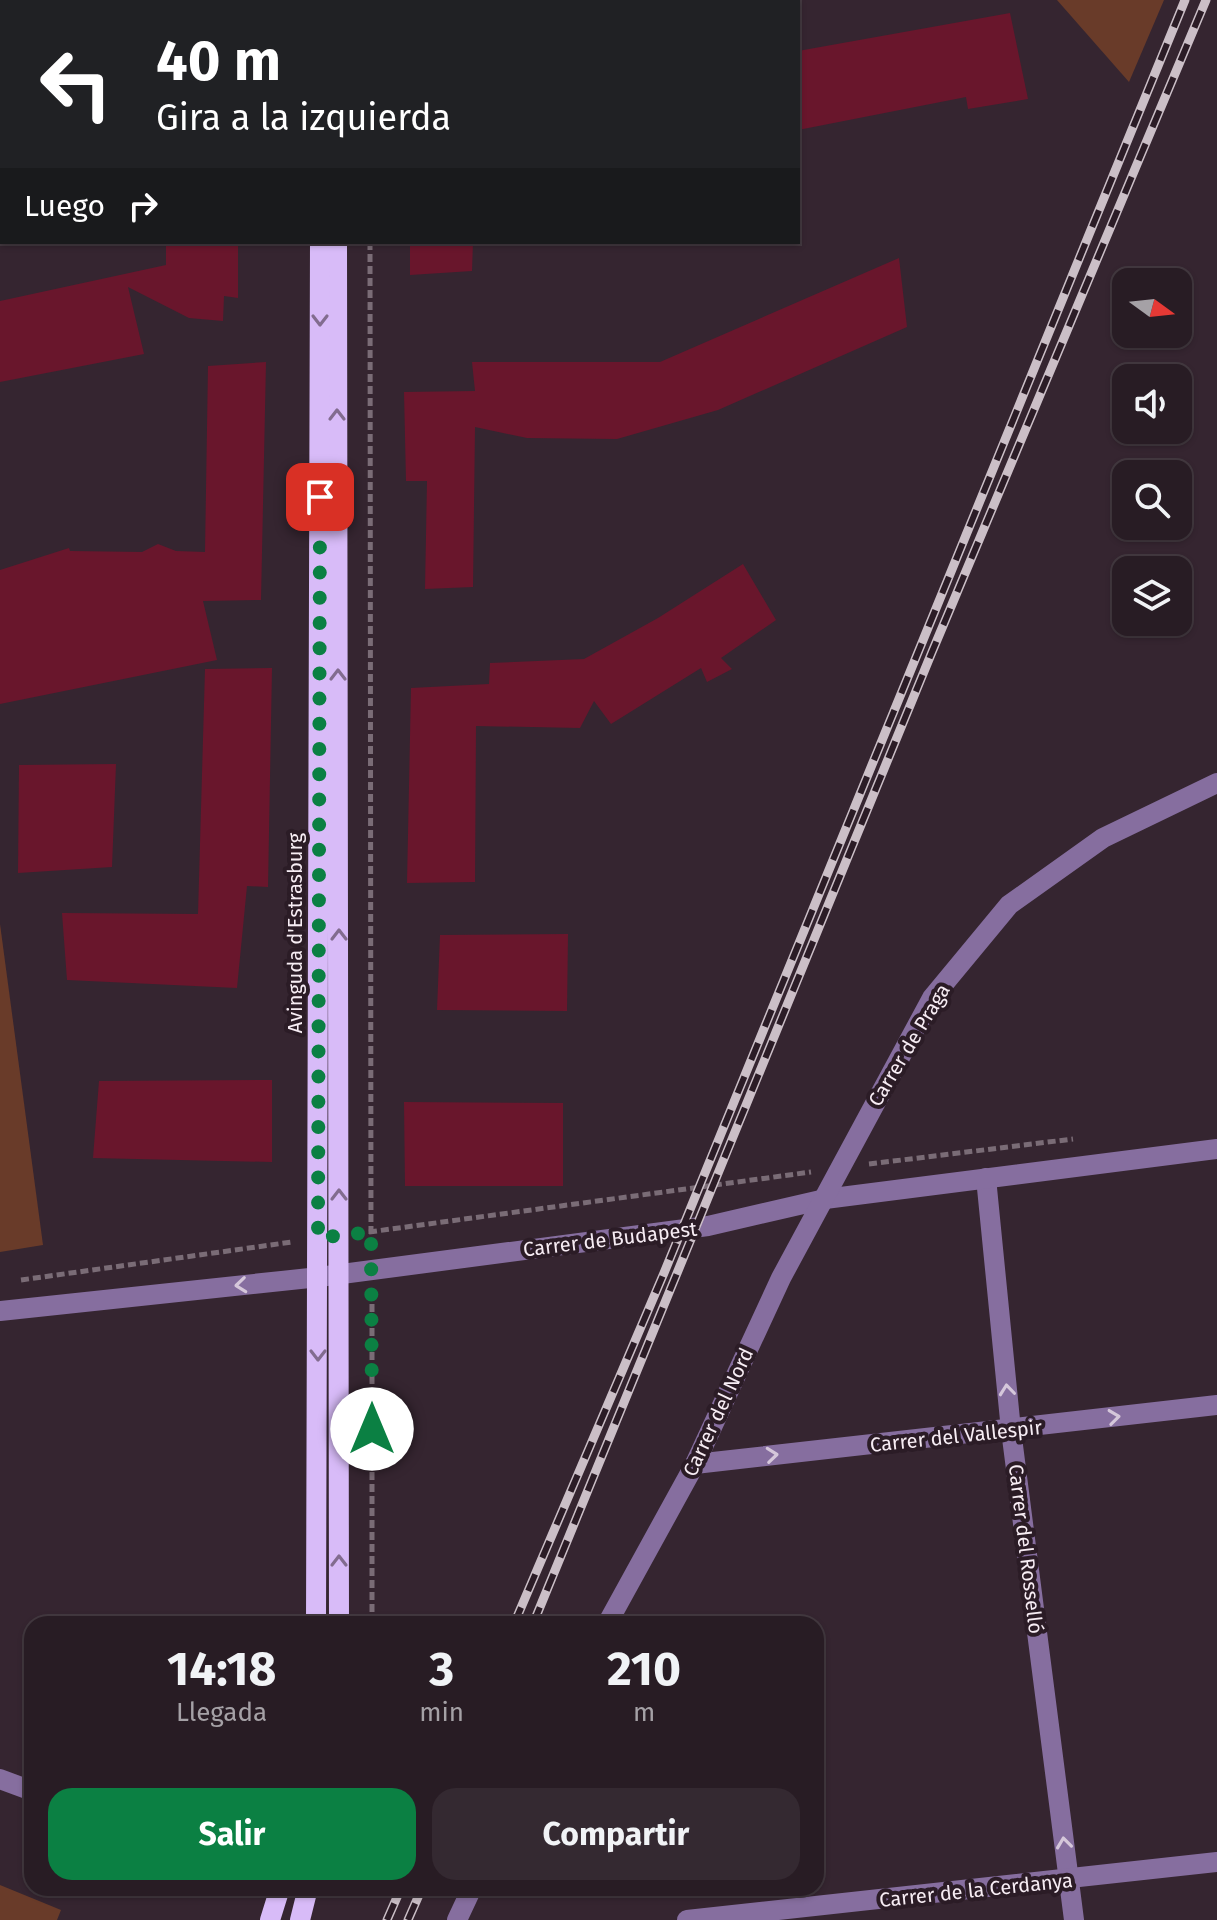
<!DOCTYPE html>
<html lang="es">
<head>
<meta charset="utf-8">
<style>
  body { margin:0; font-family:"Fira Sans",sans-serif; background:#342931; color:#f1f3f6; height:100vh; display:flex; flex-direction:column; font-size:30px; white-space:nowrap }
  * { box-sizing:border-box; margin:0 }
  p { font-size:26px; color:#a5a1a6 }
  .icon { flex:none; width:44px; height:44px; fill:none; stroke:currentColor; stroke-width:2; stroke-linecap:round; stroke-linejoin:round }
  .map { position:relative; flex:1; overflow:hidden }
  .panel { position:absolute; left:24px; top:1616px; width:800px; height:280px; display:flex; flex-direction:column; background:#281c24; border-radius:24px; box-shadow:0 2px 6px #0004,0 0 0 2px #443a41 }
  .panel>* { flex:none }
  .banner { position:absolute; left:0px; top:0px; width:800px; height:244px; box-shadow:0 2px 6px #0004,0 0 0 2px #443a41; background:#202124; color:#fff; overflow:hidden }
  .needle { width:52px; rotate:105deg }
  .buttons { position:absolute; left:1112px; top:268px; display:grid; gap:16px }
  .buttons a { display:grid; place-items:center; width:80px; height:80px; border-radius:16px; background:#281c24; box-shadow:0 2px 6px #0004,0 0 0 2px #443a41; font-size:40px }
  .pin { position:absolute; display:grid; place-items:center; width:68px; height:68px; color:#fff; margin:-34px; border-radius:16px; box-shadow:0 4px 12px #0006 }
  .me { position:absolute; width:88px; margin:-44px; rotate:0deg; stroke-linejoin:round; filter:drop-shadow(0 0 6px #0008) }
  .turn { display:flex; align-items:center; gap:28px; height:168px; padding:0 24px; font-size:36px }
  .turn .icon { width:104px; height:104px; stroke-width:2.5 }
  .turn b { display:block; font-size:56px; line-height:68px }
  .then { display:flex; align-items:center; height:76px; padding:0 24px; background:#0003; gap:16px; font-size:30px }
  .eta { display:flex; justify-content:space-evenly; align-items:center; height:136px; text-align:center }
  .eta b { font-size:48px; font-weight:700; line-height:56px }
  .cta { display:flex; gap:16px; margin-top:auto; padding:16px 24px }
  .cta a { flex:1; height:92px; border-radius:24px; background:#0b8043; color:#fff; font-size:32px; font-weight:700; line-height:92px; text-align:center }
  .cta a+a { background:#342931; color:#f1f3f6 }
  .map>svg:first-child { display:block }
</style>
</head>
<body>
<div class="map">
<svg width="1217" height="1920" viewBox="0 0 1217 1920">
  <rect width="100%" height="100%" fill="#352530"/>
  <g fill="#693b29">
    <polygon points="1057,0 1164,0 1129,82"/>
    <polygon points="0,924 43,1245 0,1252"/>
    <polygon points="0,1885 61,1910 57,1920 0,1920"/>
  </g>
  <g fill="#69162c">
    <polygon points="1010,13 1028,99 968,109 966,97 798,130 798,51"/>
    <polygon points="166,242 238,242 238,298 224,296 223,321 189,318 128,287 144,354 0,382 0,301 166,265"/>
    <polygon points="410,242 473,242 472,271 410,275"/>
    <polygon points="899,258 907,327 718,410 617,439 527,438 475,427 473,587 425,589 427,481 406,481 404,392 475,391 472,362 660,362"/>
    <polygon points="266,362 261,600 203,601 217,660 0,704 0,570 69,548 70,551 142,552 158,544 176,551 205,552 208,366"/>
    <polygon points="743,564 776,620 721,658 732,669 707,682 701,668 611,724 594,701 580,728 476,726 475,882 407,883 411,688 489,684 490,663 584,659 658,618"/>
    <polygon points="272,668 268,887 247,886 237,988 67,980 62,913 198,914 205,669"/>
    <polygon points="116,764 112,867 18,873 19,765"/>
    <polygon points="568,934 567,1011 437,1010 440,935"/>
    <polygon points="272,1080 272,1162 93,1158 99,1081"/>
    <polygon points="404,1102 563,1103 563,1186 405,1186"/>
  </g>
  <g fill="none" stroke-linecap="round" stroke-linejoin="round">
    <g stroke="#7a6c76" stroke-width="5" stroke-dasharray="8 4" stroke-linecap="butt">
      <polyline points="371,2 371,0"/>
      <polyline points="370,242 371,1247"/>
      <polyline points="869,1164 1073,1139"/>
      <polyline points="369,1232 811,1172"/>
      <polyline points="21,1280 292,1242"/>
      <polyline points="372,1624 372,1293"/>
    </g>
    <g stroke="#866e9f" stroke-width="20">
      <polyline points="742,2 752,0"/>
      <polyline points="0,95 2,94"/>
      <polyline points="986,1178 1011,1430 1074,1920"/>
      <polyline points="0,1311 319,1277 708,1226 825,1199 1217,1149"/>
      <polyline points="695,1464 1217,1405"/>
      <polyline points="607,1624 695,1464 781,1278 932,998 1009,905 1103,838 1217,783"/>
      <polyline points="0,1779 32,1791"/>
      <polyline points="457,1920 472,1888"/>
      <polyline points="687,1920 1217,1862"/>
    </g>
    <g stroke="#d8bbf8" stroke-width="20">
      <polyline points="320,0 320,2"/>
      <polyline points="338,0 338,2"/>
      <polyline points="337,242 339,1624"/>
      <polyline points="316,1624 320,242"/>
      <polyline points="270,1920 280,1888"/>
      <polyline points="300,1920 308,1888"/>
    </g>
    <defs>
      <g id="rail">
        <polyline points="514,1624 664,1273 1185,0"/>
        <polyline points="533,1624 932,652 1206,0"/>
        <polyline points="387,1920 401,1888"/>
        <polyline points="408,1920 422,1888"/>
      </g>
    </defs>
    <use href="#rail" stroke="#cbbfc7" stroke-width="9"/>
    <use href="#rail" stroke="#2b1c26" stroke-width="6" stroke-dasharray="18" stroke-linecap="butt"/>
  </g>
  <defs><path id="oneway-chevron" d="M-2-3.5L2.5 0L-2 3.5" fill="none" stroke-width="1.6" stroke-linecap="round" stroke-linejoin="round" transform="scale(2)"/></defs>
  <g stroke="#826c8f">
    <use href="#oneway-chevron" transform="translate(320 320) rotate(90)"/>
    <use href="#oneway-chevron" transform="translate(337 415) rotate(-90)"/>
    <use href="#oneway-chevron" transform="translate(338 675) rotate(-90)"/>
    <use href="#oneway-chevron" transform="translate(339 935) rotate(-90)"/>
    <use href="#oneway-chevron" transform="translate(339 1195) rotate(-90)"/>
    <use href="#oneway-chevron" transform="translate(318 1355) rotate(90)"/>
    <use href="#oneway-chevron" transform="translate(339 1561) rotate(-90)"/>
  </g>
  <g stroke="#d5c7da">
    <use href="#oneway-chevron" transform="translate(241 1285) rotate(174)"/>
    <use href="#oneway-chevron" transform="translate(1007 1390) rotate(-96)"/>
    <use href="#oneway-chevron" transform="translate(1114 1417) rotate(-7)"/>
    <use href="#oneway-chevron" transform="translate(772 1455) rotate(-6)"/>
    <use href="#oneway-chevron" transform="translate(1064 1843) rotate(-97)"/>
  </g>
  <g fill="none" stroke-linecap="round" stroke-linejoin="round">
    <polyline stroke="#0b8043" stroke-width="14" stroke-dasharray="0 25.2" points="320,497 318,1238 371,1232 372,1429"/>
  </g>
  <g text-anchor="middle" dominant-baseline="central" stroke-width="8" stroke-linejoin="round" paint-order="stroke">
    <g font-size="20" fill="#f7edf4" stroke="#2b1c26">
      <text transform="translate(295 933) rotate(-90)">Avinguda d'Estrasburg</text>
      <text transform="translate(909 1045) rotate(-59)">Carrer de Praga</text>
      <text transform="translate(610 1239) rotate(-7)">Carrer de Budapest</text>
      <text transform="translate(718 1412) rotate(-65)">Carrer del Nord</text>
      <text transform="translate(956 1436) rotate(-6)">Carrer del Vallespir</text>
      <text transform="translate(1026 1549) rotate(83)">Carrer del Rosselló</text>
      <text transform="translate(976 1890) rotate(-6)">Carrer de la Cerdanya</text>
    </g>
  </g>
</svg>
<div class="buttons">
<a><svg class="needle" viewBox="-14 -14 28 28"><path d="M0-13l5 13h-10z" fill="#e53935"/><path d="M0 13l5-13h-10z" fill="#a5a1a6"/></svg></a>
<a><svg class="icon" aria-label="sound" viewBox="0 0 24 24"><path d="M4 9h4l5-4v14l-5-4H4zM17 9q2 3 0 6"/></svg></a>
<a><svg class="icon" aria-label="search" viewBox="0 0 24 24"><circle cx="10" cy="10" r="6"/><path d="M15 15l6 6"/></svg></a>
<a><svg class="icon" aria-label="layers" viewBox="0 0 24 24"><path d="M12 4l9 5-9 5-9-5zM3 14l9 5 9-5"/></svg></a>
</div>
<div class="pin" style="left:320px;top:497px;background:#d93025"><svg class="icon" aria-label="arrive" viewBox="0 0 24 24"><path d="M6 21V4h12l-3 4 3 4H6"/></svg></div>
<svg class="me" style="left:372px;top:1429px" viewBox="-20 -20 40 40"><circle r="19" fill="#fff"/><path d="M0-13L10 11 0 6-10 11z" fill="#0b8043"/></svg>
<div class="banner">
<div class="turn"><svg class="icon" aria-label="left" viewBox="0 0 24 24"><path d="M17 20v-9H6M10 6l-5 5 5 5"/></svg><div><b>40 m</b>Gira a la izquierda</div></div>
<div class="then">Luego<svg class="icon" aria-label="right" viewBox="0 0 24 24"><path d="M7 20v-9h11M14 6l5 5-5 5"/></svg></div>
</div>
<section class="panel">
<div class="eta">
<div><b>14:18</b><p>Llegada</p></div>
<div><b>3</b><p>min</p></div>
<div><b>210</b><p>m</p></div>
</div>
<div class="cta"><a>Salir</a><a>Compartir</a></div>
</section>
</div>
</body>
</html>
